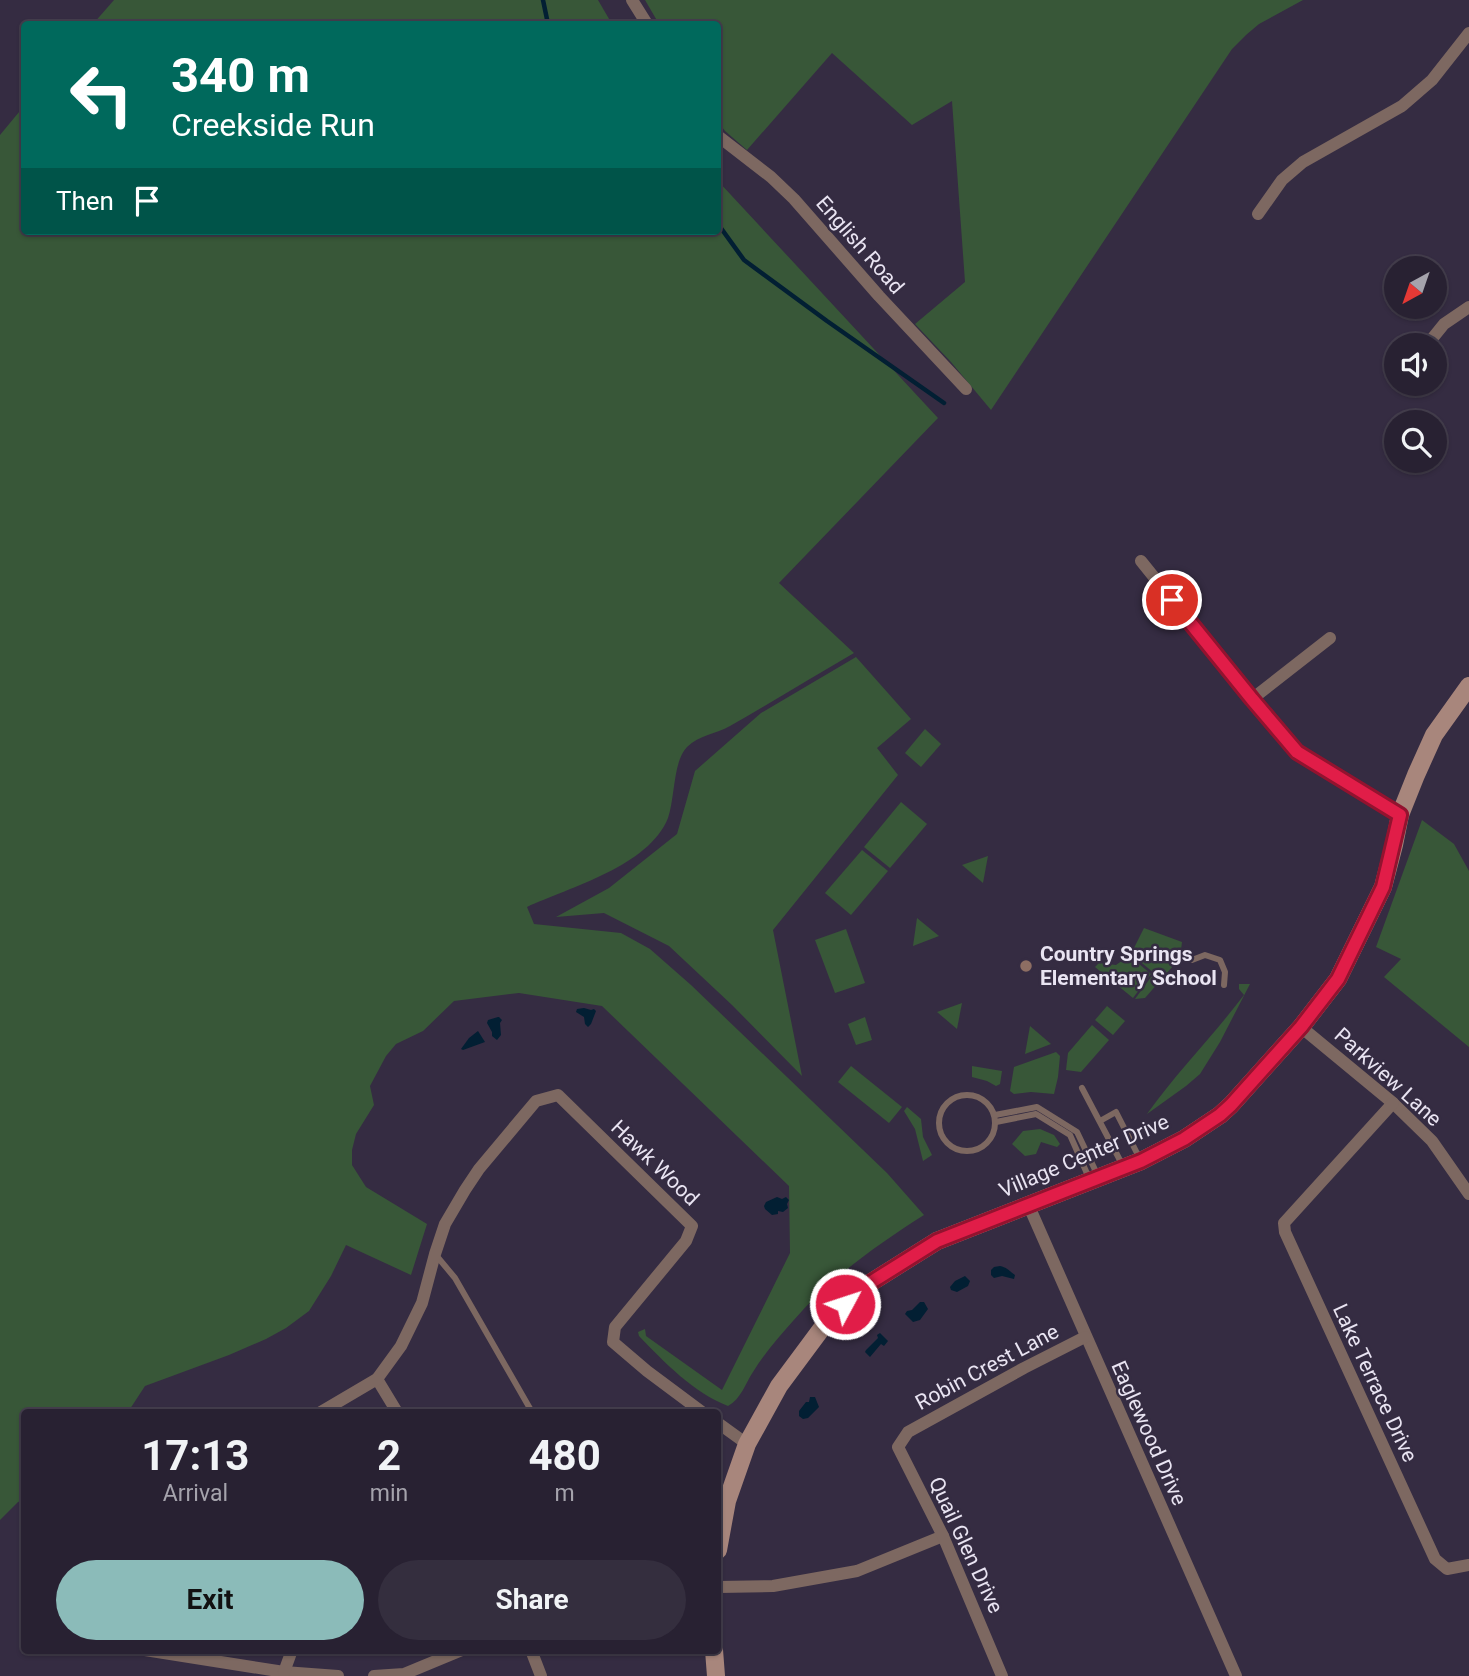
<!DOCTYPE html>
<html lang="en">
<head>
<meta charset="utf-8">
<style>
  body { margin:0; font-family:Roboto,sans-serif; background:#342e3e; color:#f1f3f6; height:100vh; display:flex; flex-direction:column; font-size:26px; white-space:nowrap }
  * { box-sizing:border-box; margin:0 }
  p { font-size:23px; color:#a5a3ac }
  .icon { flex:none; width:38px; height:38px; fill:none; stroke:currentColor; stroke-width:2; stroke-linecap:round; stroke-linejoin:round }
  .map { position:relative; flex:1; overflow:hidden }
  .sheet { position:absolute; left:21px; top:1409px; width:700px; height:245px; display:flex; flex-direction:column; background:#282132; border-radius:7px; box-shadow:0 2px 5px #0004,0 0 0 2px #443e4d }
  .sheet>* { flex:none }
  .guide { position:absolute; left:21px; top:21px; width:700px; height:214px; border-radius:7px; box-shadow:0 2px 5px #0004,0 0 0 2px #443e4d; background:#00695c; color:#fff; overflow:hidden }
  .needle { width:46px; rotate:220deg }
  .fabs { position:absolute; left:1384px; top:256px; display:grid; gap:14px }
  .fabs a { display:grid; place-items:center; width:63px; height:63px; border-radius:50%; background:#282132; box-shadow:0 2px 5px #0004,0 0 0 2px #443e4d; font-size:35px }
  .pin { position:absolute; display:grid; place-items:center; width:60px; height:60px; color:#fff; margin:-30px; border:4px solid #fff; border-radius:50%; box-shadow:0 2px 7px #0007 }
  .me { position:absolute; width:77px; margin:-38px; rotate:50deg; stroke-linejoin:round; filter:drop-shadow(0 0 5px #0008) }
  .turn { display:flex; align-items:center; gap:24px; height:147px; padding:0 35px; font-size:32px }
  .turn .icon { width:91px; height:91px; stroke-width:2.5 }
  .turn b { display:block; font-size:49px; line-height:60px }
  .then { display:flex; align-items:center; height:66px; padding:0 35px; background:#0003; gap:14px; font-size:26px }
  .eta { display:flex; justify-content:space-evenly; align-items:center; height:119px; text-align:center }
  .eta b { font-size:42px; font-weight:700; line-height:49px }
  .action { display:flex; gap:14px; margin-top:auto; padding:14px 35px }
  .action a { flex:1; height:80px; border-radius:42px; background:#8bbbb9; color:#111; font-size:28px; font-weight:700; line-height:80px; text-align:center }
  .action a+a { background:#342e3e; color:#f1f3f6 }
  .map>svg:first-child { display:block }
</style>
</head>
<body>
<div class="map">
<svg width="1469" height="1676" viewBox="0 0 1469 1676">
  <rect width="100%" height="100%" fill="#352c42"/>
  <g fill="#385738">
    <polygon points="114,0 598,0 612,24 93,24"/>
    <polygon points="645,0 1303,0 1259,24 1246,35 1232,49 991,410 951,362 915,324 965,282 952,101 912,125 832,53 747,150 725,131 718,122 718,24 659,24"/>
    <path d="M24 106V231H718V181L938 418 779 583 854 653C813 677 772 702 730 726 716 734 699 735 687 747 673 761 675 798 668 818 649 866 570 887 527 907L534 924 621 933 650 949 691 985 887 1173 924 1215C877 1245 830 1278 793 1321 779 1337 764 1354 753 1372 745 1384 741 1399 728 1406 694 1393 664 1362 639 1336L638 1332 645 1329 646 1336 722 1390 790 1253 789 1186 602 1006 519 993 454 1001 423 1031 396 1044 386 1056 370 1086 374 1105 356 1134 352 1150V1165L366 1187 427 1224 411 1275 346 1245 331 1276 309 1311 286 1328 266 1339 229 1355 145 1386 128 1412H24V1500L18 1502 0 1520V135Z"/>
    <polygon points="856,657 911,719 877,748 898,775 773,930 802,1076 732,1005 669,946 604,913 556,917 609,888 677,834 695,771 761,713"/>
    <polygon points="925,729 941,744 921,767 905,753"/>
    <polygon points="901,802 927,824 890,868 864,847"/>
    <polygon points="1422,820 1454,844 1469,871 1469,1047 1384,977 1401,959 1376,947"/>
    <polygon points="862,850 888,871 851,915 825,893"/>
    <polygon points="988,856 983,883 962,865"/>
    <polygon points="917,918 939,936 913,946"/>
    <polygon points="1144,928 1182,942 1180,958 1145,998 1135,999 1154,973 1131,954"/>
    <polygon points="846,929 865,983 835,993 815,940"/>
    <polygon points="1126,958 1130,961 1133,959 1151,974 1133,998 1095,967 1099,963 1116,965"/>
    <path d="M1239 984H1250L1220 1042 1200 1074 1186 1086 1147 1114C1177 1072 1213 1036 1244 995L1239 989Z"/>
    <polygon points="962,1003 957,1029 937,1012"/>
    <polygon points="1107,1006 1125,1021 1113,1035 1095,1020"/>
    <polygon points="865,1017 872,1040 856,1045 848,1024"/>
    <polygon points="1092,1025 1109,1040 1081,1072 1066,1070 1068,1053"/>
    <polygon points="1030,1026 1051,1044 1025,1054"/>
    <polygon points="1056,1052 1060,1056 1058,1077 1054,1094 1031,1092 1014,1094 1010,1091 1014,1067"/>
    <polygon points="851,1066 902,1107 889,1123 838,1082"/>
    <polygon points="972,1066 1002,1071 1000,1084 996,1086 987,1081 972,1077"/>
    <polygon points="907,1107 921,1119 923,1137 932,1155 923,1161 915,1129 904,1111"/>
    <polygon points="1040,1129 1054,1135 1060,1144 1057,1147 1041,1142 1036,1154 1025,1156 1012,1144 1023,1131"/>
  </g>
  <g fill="#021f33">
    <polygon points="584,1008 591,1010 594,1009 596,1011 591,1024 588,1027 585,1024 584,1017 576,1012 577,1009"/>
    <polygon points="498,1017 499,1017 502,1020 500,1023 501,1035 497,1040 492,1036 492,1032 487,1023 488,1020"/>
    <polygon points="478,1031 485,1042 463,1050 461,1049 469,1038"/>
    <polygon points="777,1197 782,1199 786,1197 789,1200 787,1204 788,1208 783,1212 778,1211 778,1214 772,1215 765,1209 764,1206 766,1202"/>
    <path d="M1000 1266C1008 1268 1008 1270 1015 1275L1014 1279 1002 1276 994 1278 991 1275V1270L994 1267Z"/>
    <polygon points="965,1276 970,1281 968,1286 957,1292 951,1290 950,1287 955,1281"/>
    <polygon points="920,1302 924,1302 928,1309 920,1320 913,1322 905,1314 907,1311 912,1310"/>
    <polygon points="880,1333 888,1341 884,1346 881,1344 870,1357 865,1352 866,1350 878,1338 877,1335"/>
    <polygon points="810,1397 815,1397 819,1407 808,1418 803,1419 799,1416 799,1411 806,1402 809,1402"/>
  </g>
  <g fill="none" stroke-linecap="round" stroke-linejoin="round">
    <g stroke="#021f33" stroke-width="4.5">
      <polyline points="543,0 548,24"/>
      <polyline points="718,224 744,260 827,321 944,403"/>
    </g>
    <g stroke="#7d6861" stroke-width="6">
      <polyline points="1192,960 1205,955 1220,960 1225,972 1224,985"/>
      <polyline points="1082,1088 1123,1166"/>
      <circle cx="967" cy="1123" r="28"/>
      <polyline points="995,1115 1037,1107 1077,1132 1098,1176"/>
      <polyline points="1100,1121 1116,1112 1140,1159"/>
      <polyline points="996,1122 1036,1114 1070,1135 1089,1178"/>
      <polyline points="435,1254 455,1278 532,1412"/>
    </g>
    <g stroke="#7d6861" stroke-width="12">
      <polyline points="632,0 647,24"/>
      <polyline points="718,136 771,177 794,199 879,296 966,389"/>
      <polyline points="1258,214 1282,180 1303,162 1402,106 1432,80 1469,33"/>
      <polyline points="1427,345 1444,324 1469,307"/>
      <polyline points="1141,561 1252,699 1297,752 1400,815"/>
      <polyline points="1252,699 1330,638"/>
      <polyline points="1301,1027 1393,1103 1432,1141 1469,1194"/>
      <polyline points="1393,1103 1284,1223 1285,1232 1435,1559 1447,1569 1469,1565"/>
      <polyline points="1028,1204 1236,1676"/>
      <polyline points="377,1379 397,1412"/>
      <polyline points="321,1412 377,1379 401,1346 422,1303 435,1254 445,1224 465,1190 479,1169 536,1101 558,1095 692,1226 686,1241 615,1327 613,1342 647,1371 702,1412"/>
      <polyline points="718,1423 747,1444"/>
      <polyline points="718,1587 773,1586 857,1571 943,1536"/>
      <polyline points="145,1650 284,1672 338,1676"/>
      <polyline points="531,1650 541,1676"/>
      <polyline points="284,1672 292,1650"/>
      <polyline points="374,1676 404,1674 462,1650"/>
      <polyline points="1002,1676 943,1536 898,1447 908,1432 1024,1368 1085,1337"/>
    </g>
    <g stroke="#a8867c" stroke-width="18">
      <polyline points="718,1550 727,1501 747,1444 779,1386 828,1320 862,1288 937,1241 1141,1161 1184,1139 1220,1115 1231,1105 1301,1027 1338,979 1383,887 1394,845 1400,815 1416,775 1434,735 1469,686"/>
      <polyline points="714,1650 716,1676"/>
    </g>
  </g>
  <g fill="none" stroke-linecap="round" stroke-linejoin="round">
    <defs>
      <polyline id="route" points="845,1304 862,1288 937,1241 1141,1161 1184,1139 1220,1115 1231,1105 1301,1027 1338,979 1383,887 1400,815 1297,752 1252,699 1172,600"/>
    </defs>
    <use href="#route" stroke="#92132f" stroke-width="18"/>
    <use href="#route" stroke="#e11d48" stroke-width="12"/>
  </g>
  <circle fill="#8d6e63" stroke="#352c42" stroke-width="2.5" cx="1026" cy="966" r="7"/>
  <g text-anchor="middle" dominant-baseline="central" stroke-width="5" stroke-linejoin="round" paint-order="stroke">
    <g font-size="21" fill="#e9e4f2" stroke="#352c42">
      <text transform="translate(860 245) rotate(49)">English Road</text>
      <text transform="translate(1388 1077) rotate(42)">Parkview Lane</text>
      <text transform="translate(1084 1156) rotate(-23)">Village Center Drive</text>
      <text transform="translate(655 1163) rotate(44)">Hawk Wood</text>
      <text transform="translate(987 1367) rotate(-28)">Robin Crest Lane</text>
      <text transform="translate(1375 1383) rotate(65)">Lake Terrace Drive</text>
      <text transform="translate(1149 1433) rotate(66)">Eaglewood Drive</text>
      <text transform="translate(966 1545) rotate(65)">Quail Glen Drive</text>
    </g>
    <g font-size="21" font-weight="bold" fill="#e9e4f2" stroke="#352c42" text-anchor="start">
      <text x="1040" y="954">Country Springs<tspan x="1040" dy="24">Elementary School</tspan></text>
    </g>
  </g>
</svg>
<div class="fabs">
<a><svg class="needle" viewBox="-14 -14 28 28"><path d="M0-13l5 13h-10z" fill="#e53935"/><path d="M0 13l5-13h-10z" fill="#a5a3ac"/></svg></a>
<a><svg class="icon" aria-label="sound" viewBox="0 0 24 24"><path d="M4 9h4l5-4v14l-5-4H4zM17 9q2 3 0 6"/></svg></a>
<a><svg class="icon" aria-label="search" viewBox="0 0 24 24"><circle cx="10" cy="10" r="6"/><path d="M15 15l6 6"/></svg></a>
</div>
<div class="pin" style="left:1172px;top:600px;background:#d93025"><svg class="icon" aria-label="arrive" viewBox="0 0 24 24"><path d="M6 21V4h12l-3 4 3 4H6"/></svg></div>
<svg class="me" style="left:845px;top:1304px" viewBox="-20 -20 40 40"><circle r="17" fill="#e11d48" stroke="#fff" stroke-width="3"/><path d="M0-11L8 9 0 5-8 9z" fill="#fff"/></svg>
<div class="guide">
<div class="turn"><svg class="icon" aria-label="left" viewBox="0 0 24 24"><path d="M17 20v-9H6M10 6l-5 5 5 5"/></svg><div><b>340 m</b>Creekside Run</div></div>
<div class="then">Then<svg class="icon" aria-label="arrive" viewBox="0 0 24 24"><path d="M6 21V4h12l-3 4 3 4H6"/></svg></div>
</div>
<section class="sheet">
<div class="eta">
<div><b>17:13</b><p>Arrival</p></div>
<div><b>2</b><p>min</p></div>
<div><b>480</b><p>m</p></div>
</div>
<div class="action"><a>Exit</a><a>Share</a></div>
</section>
</div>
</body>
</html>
